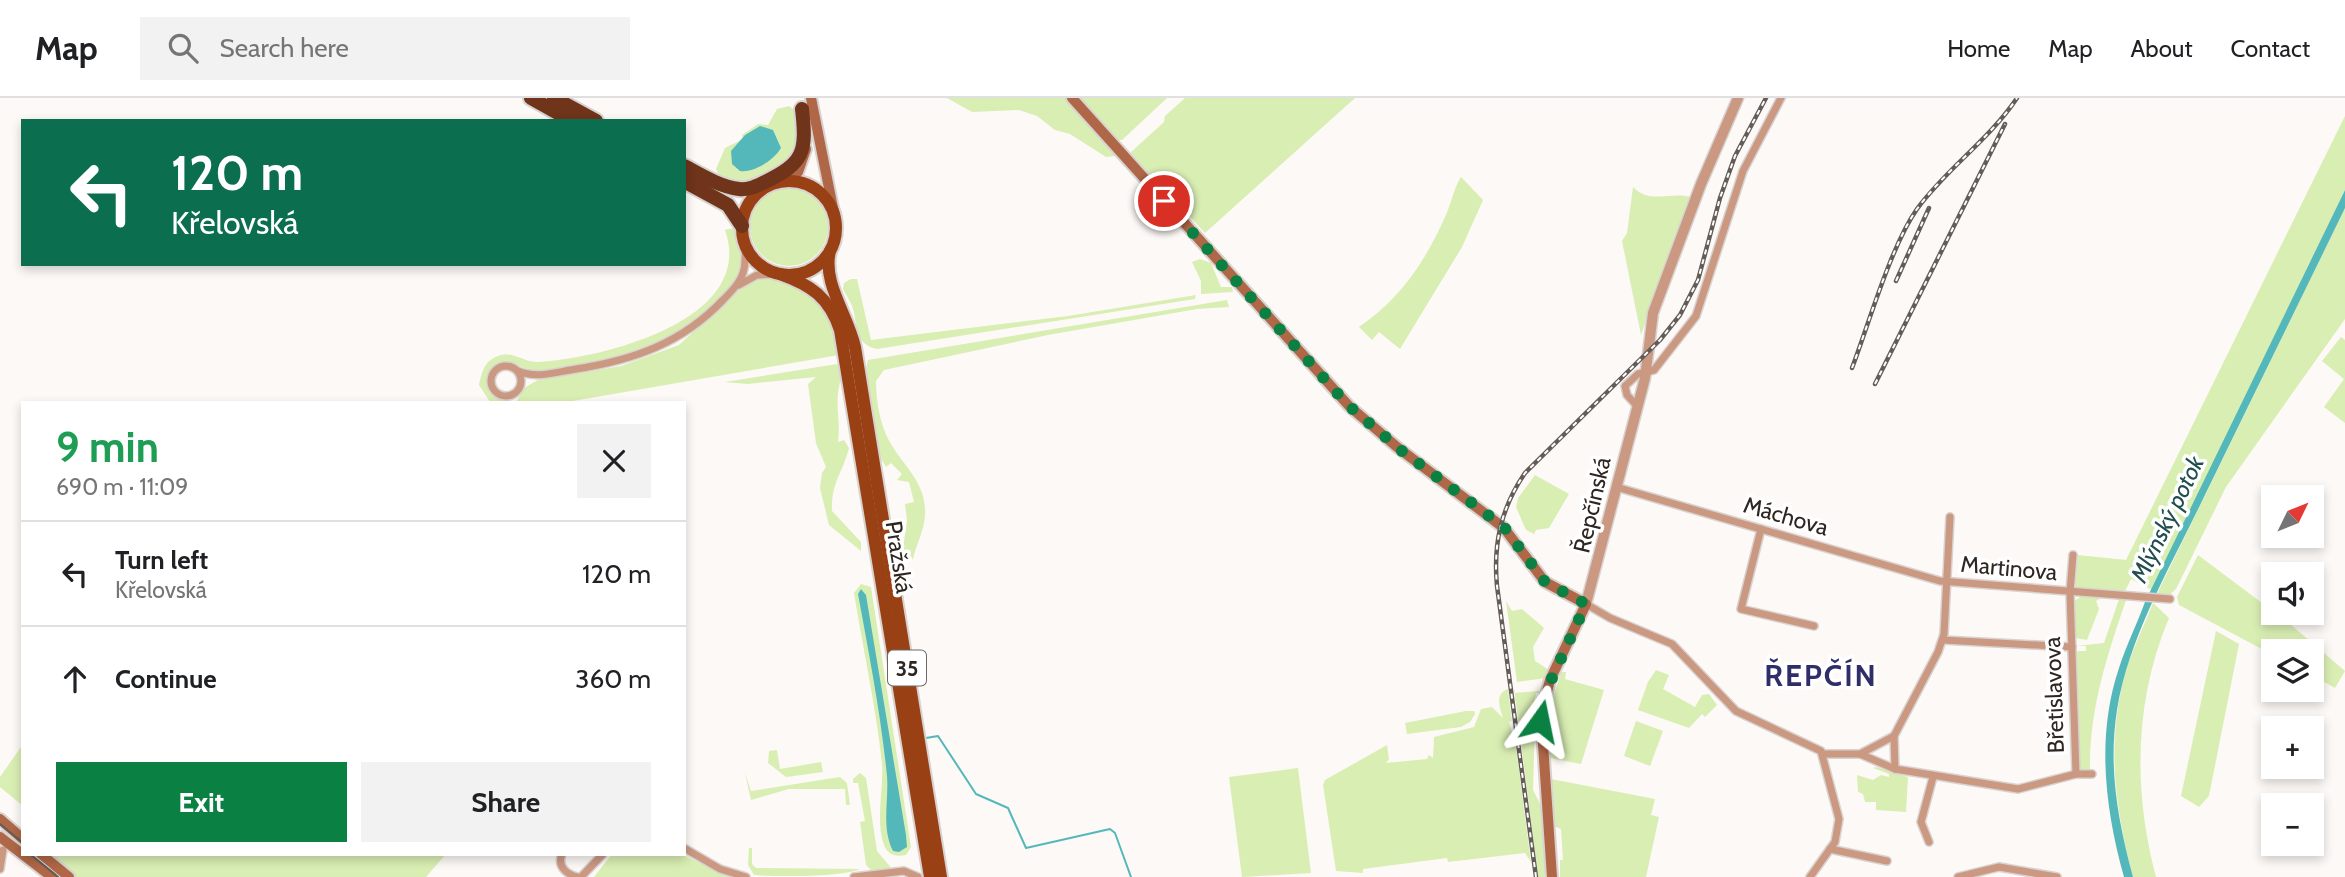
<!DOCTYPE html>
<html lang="en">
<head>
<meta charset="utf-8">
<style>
  body { margin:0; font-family:Cabin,sans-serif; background:#f2f2f2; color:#202124; height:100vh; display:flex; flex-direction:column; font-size:26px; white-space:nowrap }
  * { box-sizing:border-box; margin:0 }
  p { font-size:23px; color:#757577 }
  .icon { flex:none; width:38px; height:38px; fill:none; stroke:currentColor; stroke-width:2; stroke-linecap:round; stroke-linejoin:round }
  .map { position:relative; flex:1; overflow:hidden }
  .details { position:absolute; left:21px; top:303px; width:665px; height:455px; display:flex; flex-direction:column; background:#fff; border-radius:0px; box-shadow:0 4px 10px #0003 }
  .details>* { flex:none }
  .top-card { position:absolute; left:21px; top:21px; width:665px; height:147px; border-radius:0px; box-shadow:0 4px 10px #0003; background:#0b6e4f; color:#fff; overflow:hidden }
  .needle { width:46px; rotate:47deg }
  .fabs { position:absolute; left:2261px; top:387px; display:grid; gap:14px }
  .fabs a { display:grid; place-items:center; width:63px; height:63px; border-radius:0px; background:#fff; box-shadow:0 4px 10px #0003; font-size:35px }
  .pin { position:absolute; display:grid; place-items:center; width:60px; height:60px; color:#fff; margin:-30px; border:4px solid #fff; border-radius:50%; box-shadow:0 2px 7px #0007 }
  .me { position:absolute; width:77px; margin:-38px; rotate:12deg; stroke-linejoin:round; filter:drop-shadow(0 0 5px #0008) }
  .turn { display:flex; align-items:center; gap:24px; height:147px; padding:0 35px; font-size:32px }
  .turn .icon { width:91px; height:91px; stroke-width:2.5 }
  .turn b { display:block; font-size:49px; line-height:60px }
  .round { display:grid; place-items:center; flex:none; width:74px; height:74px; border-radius:0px; background:#f2f2f2 }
  .overview { display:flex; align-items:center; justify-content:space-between; height:119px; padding:0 35px }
  h1 { font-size:42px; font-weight:700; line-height:52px; color:#1e9e55 }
  .action { display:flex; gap:14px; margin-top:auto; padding:14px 35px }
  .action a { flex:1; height:80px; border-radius:0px; background:#0b8043; color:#fff; font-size:28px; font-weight:700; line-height:80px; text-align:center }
  .action a+a { background:#f2f2f2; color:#202124 }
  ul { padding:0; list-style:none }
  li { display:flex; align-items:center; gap:21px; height:105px; padding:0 35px; border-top:2px solid #e0e0e0 }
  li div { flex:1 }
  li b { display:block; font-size:26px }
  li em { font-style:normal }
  header { display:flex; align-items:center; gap:42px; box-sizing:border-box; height:98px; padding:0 35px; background:#fff; border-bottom:2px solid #e0e0e0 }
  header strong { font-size:33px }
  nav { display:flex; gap:38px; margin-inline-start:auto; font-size:24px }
  .search { width:490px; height:63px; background:#f2f2f2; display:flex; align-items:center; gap:18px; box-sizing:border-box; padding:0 24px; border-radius:0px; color:#757577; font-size:26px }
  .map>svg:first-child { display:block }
</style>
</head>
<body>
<header>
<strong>Map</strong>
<div class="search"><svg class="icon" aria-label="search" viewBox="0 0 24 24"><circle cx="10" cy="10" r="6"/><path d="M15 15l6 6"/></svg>Search here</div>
<nav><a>Home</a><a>Map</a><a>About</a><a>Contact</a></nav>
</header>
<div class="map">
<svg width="2345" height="779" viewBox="0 0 2345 779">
  <rect width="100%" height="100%" fill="#fdf9f6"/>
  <g fill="#d9eeb3">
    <polygon points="947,0 1066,0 1116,58 1106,59 1070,36 1055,32 1037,18 1019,12 972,14"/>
    <polygon points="1079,0 1167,0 1122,42 1117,42"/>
    <polygon points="1185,0 1355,0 1205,135 1130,55 1164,24 1165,18"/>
    <path d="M789 8C808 19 798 48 792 64L746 88 721 81 716 71 725 50 743 41 742 37 758 26 768 27 777 11Z"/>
    <polygon points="2345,18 2345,92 2152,492 2131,481 2125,493 2075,491 2078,457 2126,462"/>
    <path d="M1461 79 1483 102 1462 149 1400 251 1379 234 1372 242 1359 229C1400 201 1425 164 1445 119 1451 107 1454 89 1461 79Z"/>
    <path d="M1633 89C1651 107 1669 93 1691 99L1641 237 1622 143 1627 135Z"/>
    <circle cx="789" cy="129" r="39"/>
    <polygon points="2345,110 2345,221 2226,389 2176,491 2167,499 2156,498"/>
    <path d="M734 130C736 144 744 158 740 172 738 184 726 193 718 201 670 251 605 265 538 273 524 274 511 259 498 266 478 277 492 294 503 304H490L479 287C482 274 484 263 498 258 512 252 524 265 539 264 601 260 757 223 725 132Z"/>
    <polygon points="1200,161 1211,165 1221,189 1232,189 1233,194 1201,196 1201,183 1192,164"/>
    <path d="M760 180C778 179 809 190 821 204 833 219 835 240 839 257L567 304H516L524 290 538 282 621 268 679 247 745 186Z"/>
    <path d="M851 181H857L871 242 1068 218 1196 197 1195 201 877 251C855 246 858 230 853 211 851 204 846 197 843 191L844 185Z"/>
    <path d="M1227 202 1229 209 1197 211 1048 237 884 272 876 283C876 303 880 328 891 346 906 371 927 386 925 418 924 433 916 447 913 461L901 464 907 423 905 406 914 404 909 384 897 382 902 376 891 365 886 369 881 361 866 271 868 262Z"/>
    <polygon points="2341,239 2345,242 2345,325 2324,309 2344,281 2322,263"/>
    <path d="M837 266 842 279C833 300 841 321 838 344L844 342 849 350C842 377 831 384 832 413L861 444V453L829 427 820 390 822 375 826 369 816 345 808 286 816 279 748 286 725 284Z"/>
    <polygon points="1535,377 1569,396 1549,430 1536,432 1534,436 1526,432 1516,409 1518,400"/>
    <polygon points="2198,457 2290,526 2345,573 2335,590 2312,577 2312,553 2273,553 2273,557 2179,507 2177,499"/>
    <path d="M861 486 871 489 911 749 906 757C895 759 888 757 884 747 875 721 884 692 882 666 876 609 863 551 854 495Z"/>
    <polygon points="2082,498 2101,500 2096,503 2099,511 2087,542 2076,540 2074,503"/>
    <path d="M2119 501 2126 502C2107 558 2089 612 2090 672L2079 673 2075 557 2078 553H2086V548H2076L2104 545Z"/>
    <polygon points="1506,503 1512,513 1522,511 1544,530 1533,549 1535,563 1549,572 1546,580 1517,584"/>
    <path d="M2153 505 2169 520C2134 603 2133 693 2156 779H2133C2115 710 2106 646 2125 576 2132 552 2144 528 2153 505Z"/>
    <polygon points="2216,533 2239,546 2209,698 2199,709 2181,698"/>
    <polygon points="1656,572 1669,577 1663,591 1695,609 1702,597 1709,596 1717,607 1705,619 1702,616 1689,630 1638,612 1648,584"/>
    <polygon points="1561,574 1566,574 1565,581 1604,592 1581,666 1550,660 1548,616"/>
    <polygon points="1514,590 1515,595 1538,593 1540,595 1536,595 1531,623 1535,624 1533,692 1542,709 1548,779 1538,779"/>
    <path d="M1508 591 1512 623 1509 624 1516 648 1531 764 1525 755 1448 764 1447 760 1363 771V775L1336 773 1323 687 1325 682 1387 647 1389 661 1386 665 1427 661 1429 657 1433 660 1434 639 1474 629 1481 611 1492 609 1503 620C1500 610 1494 596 1508 591Z"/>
    <polygon points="1466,613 1474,613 1475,616 1470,624 1461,629 1407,636 1405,625"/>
    <polygon points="1636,623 1663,633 1650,668 1624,658"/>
    <polygon points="23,646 23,708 0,689 0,679"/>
    <polygon points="777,652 780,671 821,664 823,674 786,679 768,665 769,653"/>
    <polygon points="1876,669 1908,679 1906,714 1876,712 1876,704 1865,704 1863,696 1858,694 1857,677 1873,682 1881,677 1889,679 1889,676 1873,670"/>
    <polygon points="1298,670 1311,775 1242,779 1229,679"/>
    <polygon points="745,675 751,693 840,679 847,685 850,707 846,707 845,691 789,691 751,702"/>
    <polygon points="860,675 866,680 877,753 892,771 872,773 866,767 860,724 865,723 858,685 853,685 853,681"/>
    <polygon points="1551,681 1655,701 1651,717 1659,719 1646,779 1560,779 1560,762 1563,762 1561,731 1554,728"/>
    <path d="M749 750H752V766L756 770 860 771C844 779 776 779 754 777L748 767Z"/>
    <polygon points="48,756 446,756 426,779 75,779"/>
    <polygon points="612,756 682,756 729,779 594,779"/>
  </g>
  <g fill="#54b8bb">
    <path d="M760 28 773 32 781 50C774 62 754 75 740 73L732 66 731 53 745 37Z"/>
    <path d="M2345 92V110C2298 207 2250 304 2203 401 2171 468 2129 538 2117 612 2108 670 2118 723 2133 779H2124C2105 711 2096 638 2119 570 2126 548 2137 526 2145 504Z"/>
    <path d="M861 491 866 497 906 737 907 749 899 754 893 753C881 729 889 703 887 678 881 617 869 556 858 496Z"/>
  </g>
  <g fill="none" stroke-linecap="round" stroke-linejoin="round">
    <polyline stroke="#54b8bb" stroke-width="2" points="926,640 938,638 976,696 1008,710 1026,750 1110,731 1115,735 1131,779"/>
    <defs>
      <g id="minor">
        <polyline points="739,187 757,177 780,176"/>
        <circle cx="506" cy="283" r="15"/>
        <path d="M518 273C537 281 556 274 576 271 634 262 682 245 723 202 731 194 742 183 744 171 746 163 745 153 745 144"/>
        <polyline points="1637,308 1627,297 1625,288 1638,276 1654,272 1696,218 1743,73 1781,0"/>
        <polyline points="1616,389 1940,483 2170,501"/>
        <polyline points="1761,431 1741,511 1814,528"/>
        <polyline points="2073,457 2070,494 2076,676"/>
        <polyline points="1586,506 1610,520 1672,546 1736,613 1821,653 1839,721 1835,744 1810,779"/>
        <polyline points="1943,542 2072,549"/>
        <polyline points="1894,638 1895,671"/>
        <polyline points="1823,656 1860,656 1895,671 2018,691 2076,676 2092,676"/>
        <polyline points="1860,656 1894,638 1938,554 1944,536 1950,419"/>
        <polyline points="1929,744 1921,724 1933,679"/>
        <polyline points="684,750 720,771 746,779"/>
        <polyline points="1830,751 1887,763"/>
        <path d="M562 756C557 768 566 776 577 779"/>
        <polyline points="0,771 3,752"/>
        <polyline points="581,779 603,756"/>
        <polyline points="854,779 904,773 918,779"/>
        <polyline points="1958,779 1999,769 2057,779"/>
      </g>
      <polyline id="tertiary" points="1586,506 1645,280 1653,215 1701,86 1738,0"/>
      <g id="secondary">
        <polyline points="811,0 835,120"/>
        <polyline points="1072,0 1349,308 1397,349 1504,430 1545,484 1586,506 1550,582 1541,617 1552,779"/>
        <polyline points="782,84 798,74 806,51"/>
        <polyline points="0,721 23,741"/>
        <polyline points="0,739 52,779"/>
        <polyline points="41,756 69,779"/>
      </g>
      <g id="primary">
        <circle cx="789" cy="130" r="47"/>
        <path d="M830 153C822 185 848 217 855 249L941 779"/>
        <path d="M780 176C811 187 829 199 840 232L930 779"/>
      </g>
      <g id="motorway">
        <polyline points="531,0 572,23"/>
        <polyline points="554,0 596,23"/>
        <path d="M684 68C701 77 720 89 739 91 749 92 756 88 765 84 804 65 807 54 802 11"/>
        <polyline points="684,83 728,107 742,128"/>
      </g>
    </defs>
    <use href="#minor" stroke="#d8d3d0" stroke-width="10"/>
    <use href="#tertiary" stroke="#d8d3d0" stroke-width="13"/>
    <use href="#secondary" stroke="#d8d3d0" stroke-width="14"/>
    <use href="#primary" stroke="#d8d3d0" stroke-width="16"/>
    <use href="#motorway" stroke="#d8d3d0" stroke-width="18"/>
    <use href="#minor" stroke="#cb9882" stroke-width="7"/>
    <use href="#tertiary" stroke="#cb9882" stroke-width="10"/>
    <use href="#secondary" stroke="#af6747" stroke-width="10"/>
    <use href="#primary" stroke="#994115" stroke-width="12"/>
    <use href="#motorway" stroke="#6f341a" stroke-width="14"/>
    <g stroke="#635c57" stroke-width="2">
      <polyline points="0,726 23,745"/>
      <polyline points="30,756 58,779"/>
    </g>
    <defs>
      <g id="rail">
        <polyline points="1896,183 1929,110"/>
        <path d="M1852 270C1869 225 1891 148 1917 111 1946 71 1989 42 2017 0"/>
        <polyline points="1875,286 2005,26"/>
        <path d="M1536 779 1497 488C1493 446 1501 410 1525 375L1660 242 1680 217 1698 182 1720 100 1735 58 1766 0"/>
      </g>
    </defs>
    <use href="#rail" stroke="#635c57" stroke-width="4.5"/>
    <use href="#rail" stroke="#fff" stroke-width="2" stroke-dasharray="5" stroke-linecap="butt"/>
  </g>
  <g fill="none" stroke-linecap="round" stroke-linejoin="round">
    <polyline stroke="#0b8043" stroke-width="12" stroke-dasharray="0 21.6" points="1164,103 1349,308 1402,353 1504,429 1545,484 1586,506 1547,591 1540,623"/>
  </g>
  <g text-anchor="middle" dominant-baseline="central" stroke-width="7" stroke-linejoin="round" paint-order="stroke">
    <rect fill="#fff" stroke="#6d6864" stroke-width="2" x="888" y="552.5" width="38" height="35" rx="5"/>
    <g font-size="21" font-weight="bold" fill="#2e2721">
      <text x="907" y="570">35</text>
    </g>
    <g font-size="23" fill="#2e2721" stroke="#fff">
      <text transform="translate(1592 407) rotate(-77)">Řepčínská</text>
      <text transform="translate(1786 418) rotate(16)">Máchova</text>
      <text transform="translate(899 459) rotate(81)">Pražská</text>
      <text transform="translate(2009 470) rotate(5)">Martinova</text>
      <text transform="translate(2054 597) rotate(-92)">Břetislavova</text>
    </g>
    <g font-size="24" font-style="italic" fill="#224e50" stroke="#fff">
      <text transform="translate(2167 421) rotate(-64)">Mlýnský potok</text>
    </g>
    <g font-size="30" font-weight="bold" letter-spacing="2" fill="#2f2e68" stroke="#fff">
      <text x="1821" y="577">ŘEPČÍN</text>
    </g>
  </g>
</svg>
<div class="fabs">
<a><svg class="needle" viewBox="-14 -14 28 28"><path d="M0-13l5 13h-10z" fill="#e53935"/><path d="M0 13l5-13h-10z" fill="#757577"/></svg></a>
<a><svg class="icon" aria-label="sound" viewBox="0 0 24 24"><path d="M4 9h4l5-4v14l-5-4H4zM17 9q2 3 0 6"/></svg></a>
<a><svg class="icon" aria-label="layers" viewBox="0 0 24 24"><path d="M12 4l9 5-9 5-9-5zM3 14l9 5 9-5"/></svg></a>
<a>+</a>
<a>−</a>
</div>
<div class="pin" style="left:1164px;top:103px;background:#d93025"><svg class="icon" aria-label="arrive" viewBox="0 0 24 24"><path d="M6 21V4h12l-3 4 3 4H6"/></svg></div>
<svg class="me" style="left:1540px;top:623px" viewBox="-20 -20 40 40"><path d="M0-17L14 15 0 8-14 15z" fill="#0b8043" stroke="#fff" stroke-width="4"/></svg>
<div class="top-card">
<div class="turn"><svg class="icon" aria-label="left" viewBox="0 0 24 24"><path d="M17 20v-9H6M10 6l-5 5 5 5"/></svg><div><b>120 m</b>Křelovská</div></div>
</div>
<section class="details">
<div class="overview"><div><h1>9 min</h1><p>690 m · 11:09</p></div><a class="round"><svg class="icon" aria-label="close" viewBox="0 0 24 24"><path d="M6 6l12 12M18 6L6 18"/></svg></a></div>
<ul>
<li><svg class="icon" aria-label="left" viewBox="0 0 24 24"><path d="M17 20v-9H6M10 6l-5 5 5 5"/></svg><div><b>Turn left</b><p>Křelovská</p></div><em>120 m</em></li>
<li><svg class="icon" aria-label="ahead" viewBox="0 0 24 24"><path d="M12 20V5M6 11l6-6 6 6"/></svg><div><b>Continue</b></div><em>360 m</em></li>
</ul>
<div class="action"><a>Exit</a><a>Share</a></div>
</section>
</div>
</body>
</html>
